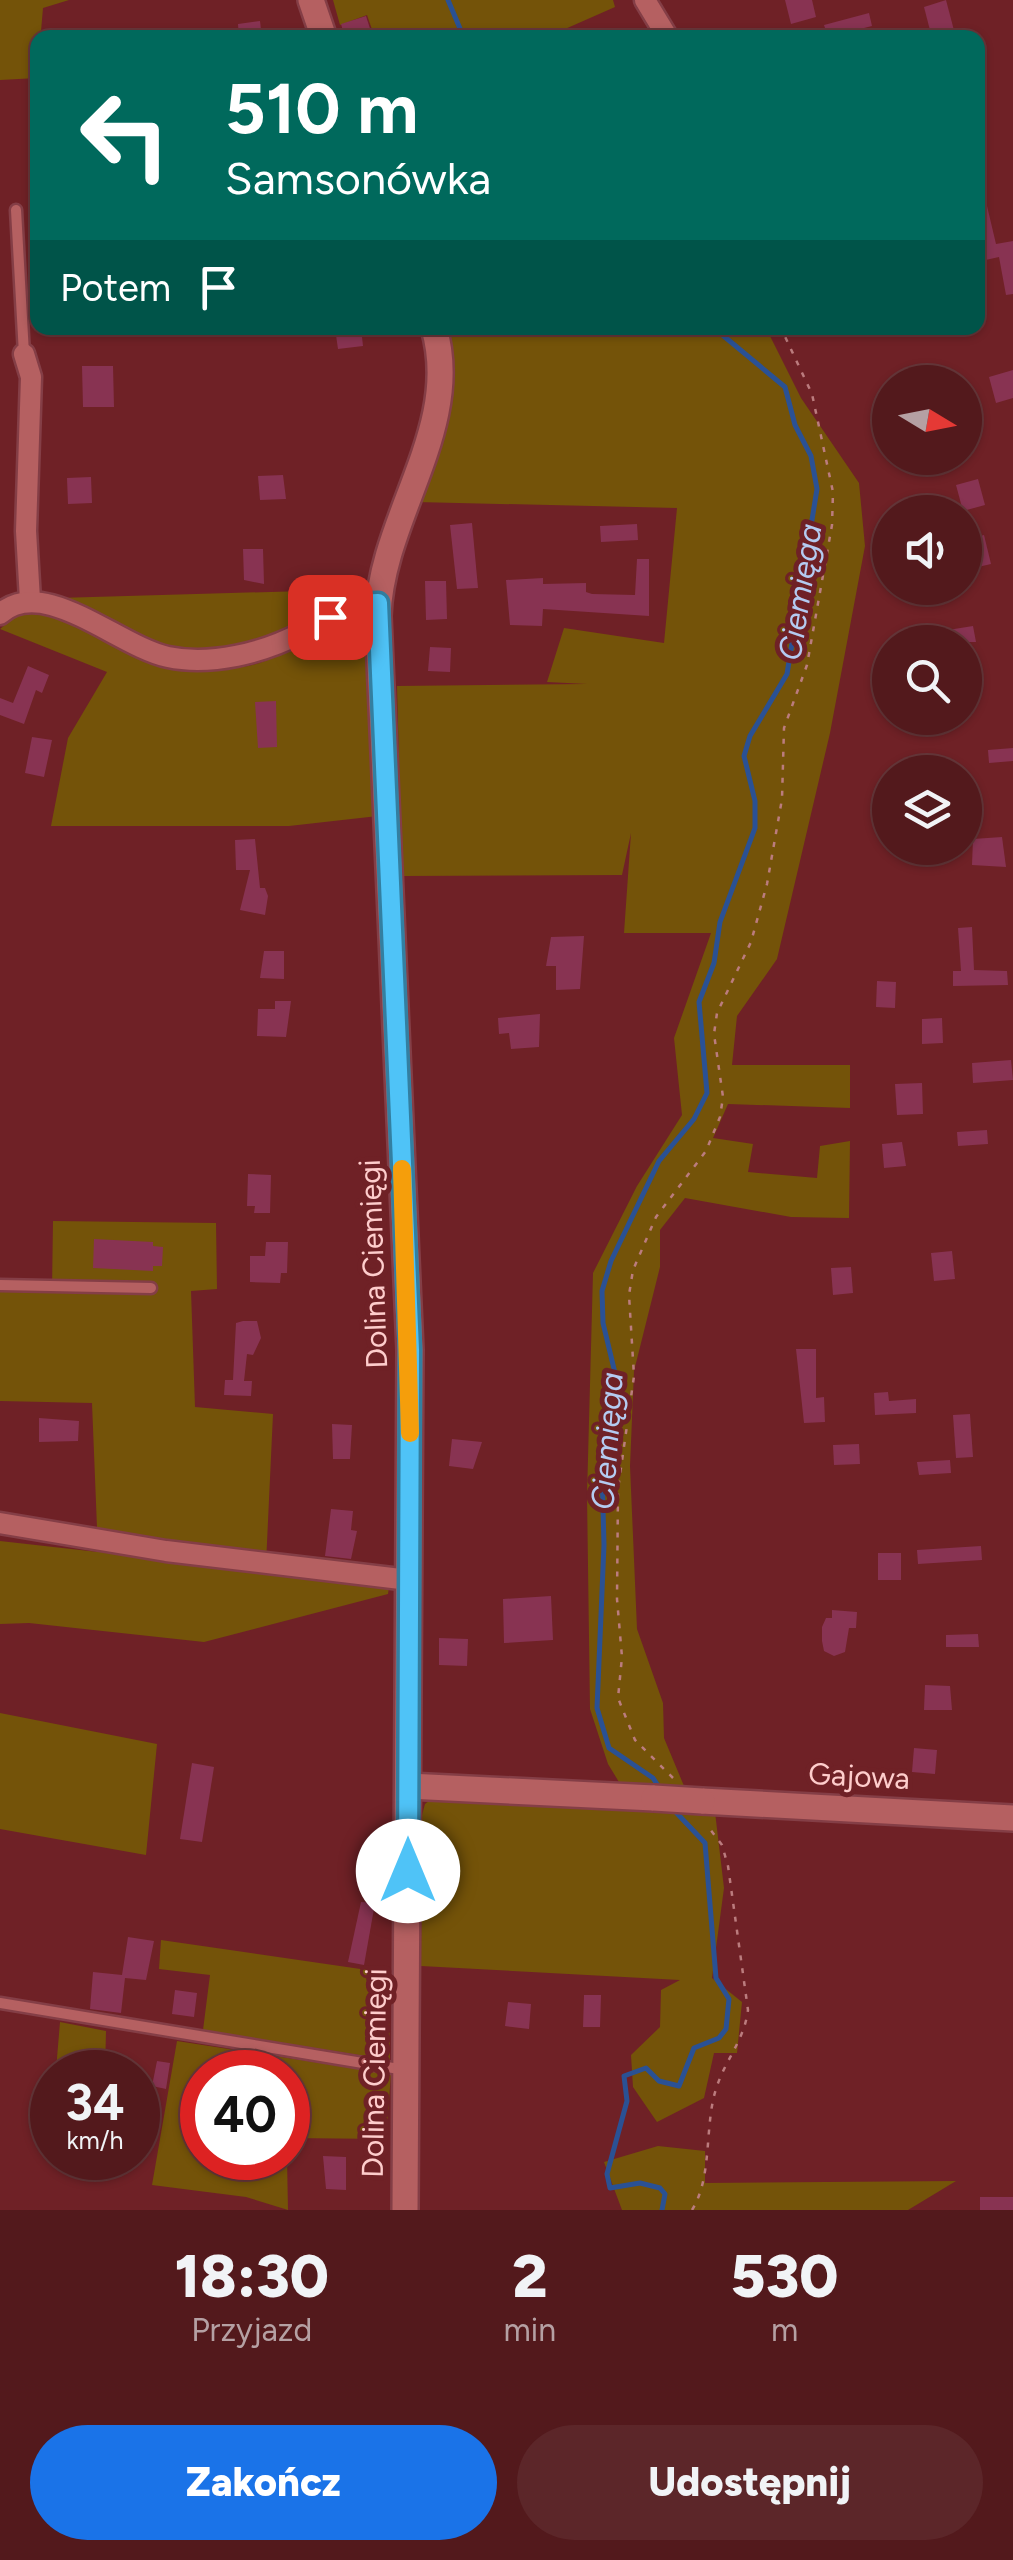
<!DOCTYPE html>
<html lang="pl">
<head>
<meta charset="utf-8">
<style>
  body { margin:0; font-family:Figtree,sans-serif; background:#5c2629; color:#f1f3f6; height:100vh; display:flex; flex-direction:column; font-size:38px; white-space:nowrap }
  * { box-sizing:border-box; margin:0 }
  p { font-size:32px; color:#b5a0a3 }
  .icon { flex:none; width:55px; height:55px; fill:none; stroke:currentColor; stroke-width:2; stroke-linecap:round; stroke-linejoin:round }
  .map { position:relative; height:2210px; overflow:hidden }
  .drawer { display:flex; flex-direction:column; background:#53191c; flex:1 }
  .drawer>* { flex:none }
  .banner { position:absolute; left:30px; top:30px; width:955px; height:305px; border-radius:20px; box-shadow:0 2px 8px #0004,0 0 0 2px #69383b; background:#00695c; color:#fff; overflow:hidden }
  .needle { width:65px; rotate:100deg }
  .fabs { position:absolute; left:872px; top:365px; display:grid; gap:20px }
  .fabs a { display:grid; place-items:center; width:110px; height:110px; border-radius:50%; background:#53191c; box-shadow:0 2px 8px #0004,0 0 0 2px #69383b; font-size:50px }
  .speed { position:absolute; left:30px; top:2050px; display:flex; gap:20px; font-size:50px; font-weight:700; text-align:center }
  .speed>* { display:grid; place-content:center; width:130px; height:130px; border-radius:50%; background:#53191c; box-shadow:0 2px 8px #0004,0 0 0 2px #69383b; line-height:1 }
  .speed small { font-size:25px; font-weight:400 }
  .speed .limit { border:15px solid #d22; background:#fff; color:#111 }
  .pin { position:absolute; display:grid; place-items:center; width:85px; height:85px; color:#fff; margin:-42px; border-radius:20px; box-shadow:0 5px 15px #0006 }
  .me { position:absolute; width:110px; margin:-55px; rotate:0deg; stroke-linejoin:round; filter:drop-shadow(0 0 8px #0008) }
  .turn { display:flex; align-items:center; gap:35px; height:210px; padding:0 30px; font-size:45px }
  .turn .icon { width:130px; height:130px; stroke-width:2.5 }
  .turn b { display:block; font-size:70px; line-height:85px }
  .then { display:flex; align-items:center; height:95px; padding:0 30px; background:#0003; gap:20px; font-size:38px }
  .eta { display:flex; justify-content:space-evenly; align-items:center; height:170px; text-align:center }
  .eta b { font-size:60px; font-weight:800; line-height:70px }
  .cta { display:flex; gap:20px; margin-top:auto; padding:20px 30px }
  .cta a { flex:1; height:115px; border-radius:60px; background:#1a73e8; color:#fff; font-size:40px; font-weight:800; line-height:115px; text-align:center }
  .cta a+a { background:#5c2629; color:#f1f3f6 }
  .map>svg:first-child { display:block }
</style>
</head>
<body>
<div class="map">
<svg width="1013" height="2210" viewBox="0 0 1013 2210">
  <rect width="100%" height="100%" fill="#6f2126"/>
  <g fill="#745309">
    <polygon points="0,0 69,0 43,8 37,78 0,80"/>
    <polygon points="333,0 613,0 615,7 556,33 557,37 375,38 367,15 340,25"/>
    <polygon points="441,328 766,328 801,398 859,483 865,546 830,733 777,959 737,1016 732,1065 850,1065 850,1108 728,1104 713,1138 753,1144 748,1172 817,1178 820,1146 850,1141 849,1218 791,1217 685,1198 660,1230 660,1267 634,1371 630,1466 637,1629 663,1703 664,1738 684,1786 622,1787 608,1764 590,1709 587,1495 593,1273 637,1186 682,1115 674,1038 711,933 624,933 631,833 622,875 402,876 397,686 587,684 547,682 564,628 664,643 677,508 416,502"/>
    <path d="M338 590 341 601 288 632 225 650 226 668C268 670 315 635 352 617L363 622 378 816 289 826H51L68 738 107 672 0 629 17 615 58 598Z"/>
    <polygon points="53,1221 216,1223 217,1289 191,1291 195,1407 273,1414 266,1564 392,1566 388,1594 204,1642 29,1623 0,1624 0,1541 98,1552 92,1403 0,1401 0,1289 52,1290"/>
    <polygon points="0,1713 157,1744 146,1855 0,1829"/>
    <polygon points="436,1795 715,1812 724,1888 712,1978 742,2002 737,2053 714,2053 704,2098 657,2122 633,2087 631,2055 660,2027 661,1990 680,1980 421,1966 422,1815 425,1804"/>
    <polygon points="161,1940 388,1973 390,2060 203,2030 210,1975 159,1969"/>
    <polygon points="60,2022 106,2031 105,2072 56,2070"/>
    <polygon points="177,2041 391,2074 386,2139 288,2138 288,2072 202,2072 202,2158 287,2158 288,2210 246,2197 152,2185"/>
    <polygon points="658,2146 705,2151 705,2183 956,2181 908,2210 622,2210 604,2162"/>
  </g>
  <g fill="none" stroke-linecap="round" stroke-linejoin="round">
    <g stroke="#2a5194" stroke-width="5">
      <polyline points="448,0 464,38"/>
      <polyline points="660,1789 653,1778 609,1748 597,1708 604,1545 602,1470 615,1373 603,1323 602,1291 611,1261 659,1161 694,1119 707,1093 699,1002 714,963 720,922 755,828 755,801 744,756 750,736 787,674 817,489 811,456 795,425 785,387 714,328"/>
      <polyline points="662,2210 665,2194 660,2188 640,2183 610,2188 607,2174 627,2101 624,2076 646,2068 659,2081 679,2086 694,2048 719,2038 726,2029 729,1999 716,1978 705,1843 671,1807"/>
    </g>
  </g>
  <g fill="#883352">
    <polygon points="785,0 812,0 816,17 791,24"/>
    <polygon points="946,0 956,38 932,38 924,7"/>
    <polygon points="869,13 872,26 828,37 824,25"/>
    <polygon points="366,16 373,38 345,38 341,24"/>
    <polygon points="260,21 262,38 239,38 238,24"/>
    <polygon points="978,189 983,189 996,244 1013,241 1013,294 1006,295 999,257 981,261"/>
    <polygon points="335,328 361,328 363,346 338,349"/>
    <polygon points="82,366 113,366 114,407 83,407"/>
    <polygon points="1013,370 1013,398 996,403 989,377"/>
    <polygon points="283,475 286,499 260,500 258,476"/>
    <polygon points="91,477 92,503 68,504 67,478"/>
    <polygon points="978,479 985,505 963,511 956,485"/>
    <polygon points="472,523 478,588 457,589 450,525"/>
    <polygon points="637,524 638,540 601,542 600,526"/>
    <polygon points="984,535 991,564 965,570 965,540"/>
    <polygon points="243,549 263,549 264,584 244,580"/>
    <polygon points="637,559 649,559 649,616 543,609 542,626 510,625 506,580 543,578 543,584 586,583 586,592 592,594 635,595"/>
    <polygon points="425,581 446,581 447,619 426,620"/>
    <polygon points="973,626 976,642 950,642 948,630"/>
    <polygon points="430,647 451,648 450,672 428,671"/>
    <polygon points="28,666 49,675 42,693 36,690 24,724 0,715 0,698 13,703"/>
    <polygon points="276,701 277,747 258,748 255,702"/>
    <polygon points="32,737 52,740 44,777 25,773"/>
    <polygon points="1013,748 1013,761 989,763 988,750"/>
    <polygon points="1002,837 1006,867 972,865 973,839"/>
    <polygon points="255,839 260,888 265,888 268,896 265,915 240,910 250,870 236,870 235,840"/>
    <polygon points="972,927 974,970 1007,971 1008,985 953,986 953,971 961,971 958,928"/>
    <polygon points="584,936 580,989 556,990 556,966 546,966 551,937"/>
    <polygon points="264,951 284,951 284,979 260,978"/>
    <polygon points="877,981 896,982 895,1008 876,1007"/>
    <polygon points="275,1001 291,1001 286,1037 257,1036 258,1009 275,1009"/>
    <polygon points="540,1014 539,1047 511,1049 509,1033 499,1034 498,1018"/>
    <polygon points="942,1018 943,1043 922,1044 922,1019"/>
    <polygon points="1011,1060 1013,1080 973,1083 972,1063"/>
    <polygon points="922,1083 923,1114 897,1115 895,1084"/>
    <polygon points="987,1130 988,1144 958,1146 957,1132"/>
    <polygon points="902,1142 906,1166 884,1168 882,1144"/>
    <polygon points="248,1174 271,1175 270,1213 254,1213 255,1206 247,1206"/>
    <polygon points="94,1239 153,1242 153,1246 163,1247 162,1266 153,1266 153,1271 93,1268"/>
    <polygon points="266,1242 288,1242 287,1273 281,1273 280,1283 250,1282 250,1256 265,1256"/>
    <polygon points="952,1251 955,1279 934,1281 931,1253"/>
    <polygon points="851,1267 853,1293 833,1295 831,1268"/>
    <polygon points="243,1321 257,1321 261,1338 253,1355 247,1354 244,1381 252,1381 251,1396 224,1395 225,1380 233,1380 236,1323"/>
    <polygon points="796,1349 816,1349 816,1398 824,1397 825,1422 804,1423"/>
    <polygon points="888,1392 889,1401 916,1399 916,1413 875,1415 874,1393"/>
    <polygon points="970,1414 973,1457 956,1458 953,1415"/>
    <polygon points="39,1418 79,1421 78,1441 39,1442"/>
    <polygon points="332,1424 352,1425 350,1459 333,1459"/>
    <polygon points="452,1439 482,1442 473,1469 449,1466"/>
    <polygon points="859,1444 860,1464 834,1465 833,1445"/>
    <polygon points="950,1460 951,1473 919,1475 917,1462"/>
    <polygon points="331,1509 353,1511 351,1530 357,1531 351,1559 325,1556"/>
    <polygon points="981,1546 982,1560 918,1564 917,1550"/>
    <rect x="878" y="1553" width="23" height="27"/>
    <polygon points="551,1596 553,1640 504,1643 503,1599"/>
    <polygon points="832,1610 857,1612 856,1628 849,1628 845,1652 834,1656 824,1651 822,1641 822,1627 826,1618 832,1618"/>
    <polygon points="978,1634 979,1647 946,1647 946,1635"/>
    <polygon points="439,1638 468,1639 467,1666 439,1665"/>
    <polygon points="925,1685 950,1686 952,1710 924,1710"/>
    <polygon points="914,1748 937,1750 935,1774 912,1772"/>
    <polygon points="192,1763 214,1767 202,1842 180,1839"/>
    <polygon points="361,1902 375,1903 364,1965 348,1962"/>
    <polygon points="128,1937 154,1941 146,1980 125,1978 121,2013 90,2009 93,1972 122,1975"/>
    <polygon points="175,1990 197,1993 194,2017 172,2014"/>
    <polygon points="584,1995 601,1995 600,2027 583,2027"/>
    <polygon points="508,2002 531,2004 529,2029 505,2026"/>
    <polygon points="157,2061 170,2063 166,2089 152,2086"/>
    <polygon points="323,2156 346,2157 346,2190 326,2189"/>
    <rect x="980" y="2197" width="33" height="13"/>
  </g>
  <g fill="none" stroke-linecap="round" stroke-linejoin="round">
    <defs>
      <g id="lane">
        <polyline points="16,210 24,354"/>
        <polyline points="0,1285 151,1288"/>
        <polyline points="0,2003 405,2070"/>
      </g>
      <g id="street">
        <polyline points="645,0 668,38"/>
        <polyline points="24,354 31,377 26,531 30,600"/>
        <path d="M0 614C43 574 119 647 168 657 211 666 263 653 301 633 327 619 348 603 378 603"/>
        <polyline points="0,1523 166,1551 409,1580"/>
      </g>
      <g id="secondary">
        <polyline points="311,0 324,38"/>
        <polyline points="408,1786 654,1798"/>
        <polyline points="702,1801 1013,1818"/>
        <path d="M405 2210 410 1350 378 616C381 517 463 428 434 328"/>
      </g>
    </defs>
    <use href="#lane" stroke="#843e46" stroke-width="15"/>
    <use href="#street" stroke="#843e46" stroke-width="25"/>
    <use href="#secondary" stroke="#843e46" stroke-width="30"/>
    <g stroke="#bb7c7e" stroke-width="2.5" stroke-dasharray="5 8" stroke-linecap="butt">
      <polyline points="673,1778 635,1740 618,1698 622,1657 617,1599 618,1489 634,1376 629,1295 633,1270 656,1217 706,1151 720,1117 723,1097 714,1034 717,1013 751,942 767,884 782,799 784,728 807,665 832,525 833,492 812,394 781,328"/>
      <path d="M692 2210C713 2176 704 2127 716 2089 725 2060 744 2041 748 2010L728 1866 722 1845 707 1825"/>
    </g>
    <use href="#lane" stroke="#b56061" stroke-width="10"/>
    <use href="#street" stroke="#b56061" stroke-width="20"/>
    <use href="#secondary" stroke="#b56061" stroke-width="25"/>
    <defs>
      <polyline id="secondary-bridge" points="654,1798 702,1801"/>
    </defs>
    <use href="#secondary-bridge" stroke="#843e46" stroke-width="30" stroke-linecap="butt"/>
    <use href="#secondary-bridge" stroke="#b56061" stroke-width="25"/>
  </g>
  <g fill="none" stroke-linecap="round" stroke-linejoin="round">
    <defs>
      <polyline id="route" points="330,617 358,604 378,603 410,1350 408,1871"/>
    </defs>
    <use href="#route" stroke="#337fa1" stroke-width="25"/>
    <use href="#route" stroke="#4fc3f7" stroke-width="18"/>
    <polyline stroke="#f59e0b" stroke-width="18" points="402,1169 410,1433"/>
  </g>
  <g text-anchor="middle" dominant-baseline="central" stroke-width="10" stroke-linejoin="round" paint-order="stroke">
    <g font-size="30" fill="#fecdcc" stroke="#6f2126">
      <text transform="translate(373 1264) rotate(-92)">Dolina Ciemięgi</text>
      <text transform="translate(859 1776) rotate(3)">Gajowa</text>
      <text transform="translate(374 2073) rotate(-89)">Dolina Ciemięgi</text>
    </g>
    <g font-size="32" font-style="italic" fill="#b4cbf1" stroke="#6f2126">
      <text transform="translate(800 592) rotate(-81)">Ciemięga</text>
      <text transform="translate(607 1441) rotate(-86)">Ciemięga</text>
    </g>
  </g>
</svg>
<div class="fabs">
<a><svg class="needle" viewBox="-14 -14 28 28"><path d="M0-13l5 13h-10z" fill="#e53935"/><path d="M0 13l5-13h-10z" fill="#b5a0a3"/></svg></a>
<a><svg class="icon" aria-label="sound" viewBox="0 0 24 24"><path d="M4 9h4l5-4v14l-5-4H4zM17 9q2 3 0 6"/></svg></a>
<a><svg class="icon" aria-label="search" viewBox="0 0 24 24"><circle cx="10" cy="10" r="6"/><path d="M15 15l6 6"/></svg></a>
<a><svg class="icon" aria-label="layers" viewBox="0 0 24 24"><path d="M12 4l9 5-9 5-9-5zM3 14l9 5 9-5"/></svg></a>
</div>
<div class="speed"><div>34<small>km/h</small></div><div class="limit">40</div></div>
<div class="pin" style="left:330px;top:617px;background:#d93025"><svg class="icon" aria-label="arrive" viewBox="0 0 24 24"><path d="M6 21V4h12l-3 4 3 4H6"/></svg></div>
<svg class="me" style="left:408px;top:1871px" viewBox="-20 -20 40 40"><circle r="19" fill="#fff"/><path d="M0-13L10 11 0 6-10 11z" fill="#4fc3f7"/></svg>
<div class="banner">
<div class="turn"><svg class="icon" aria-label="left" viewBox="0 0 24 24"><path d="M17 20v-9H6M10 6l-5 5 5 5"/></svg><div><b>510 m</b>Samsonówka</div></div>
<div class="then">Potem<svg class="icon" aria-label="arrive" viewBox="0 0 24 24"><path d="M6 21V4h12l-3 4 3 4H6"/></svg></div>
</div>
</div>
<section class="drawer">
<div class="eta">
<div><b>18:30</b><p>Przyjazd</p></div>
<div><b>2</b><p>min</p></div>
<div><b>530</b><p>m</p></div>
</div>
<div class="cta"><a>Zakończ</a><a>Udostępnij</a></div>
</section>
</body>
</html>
